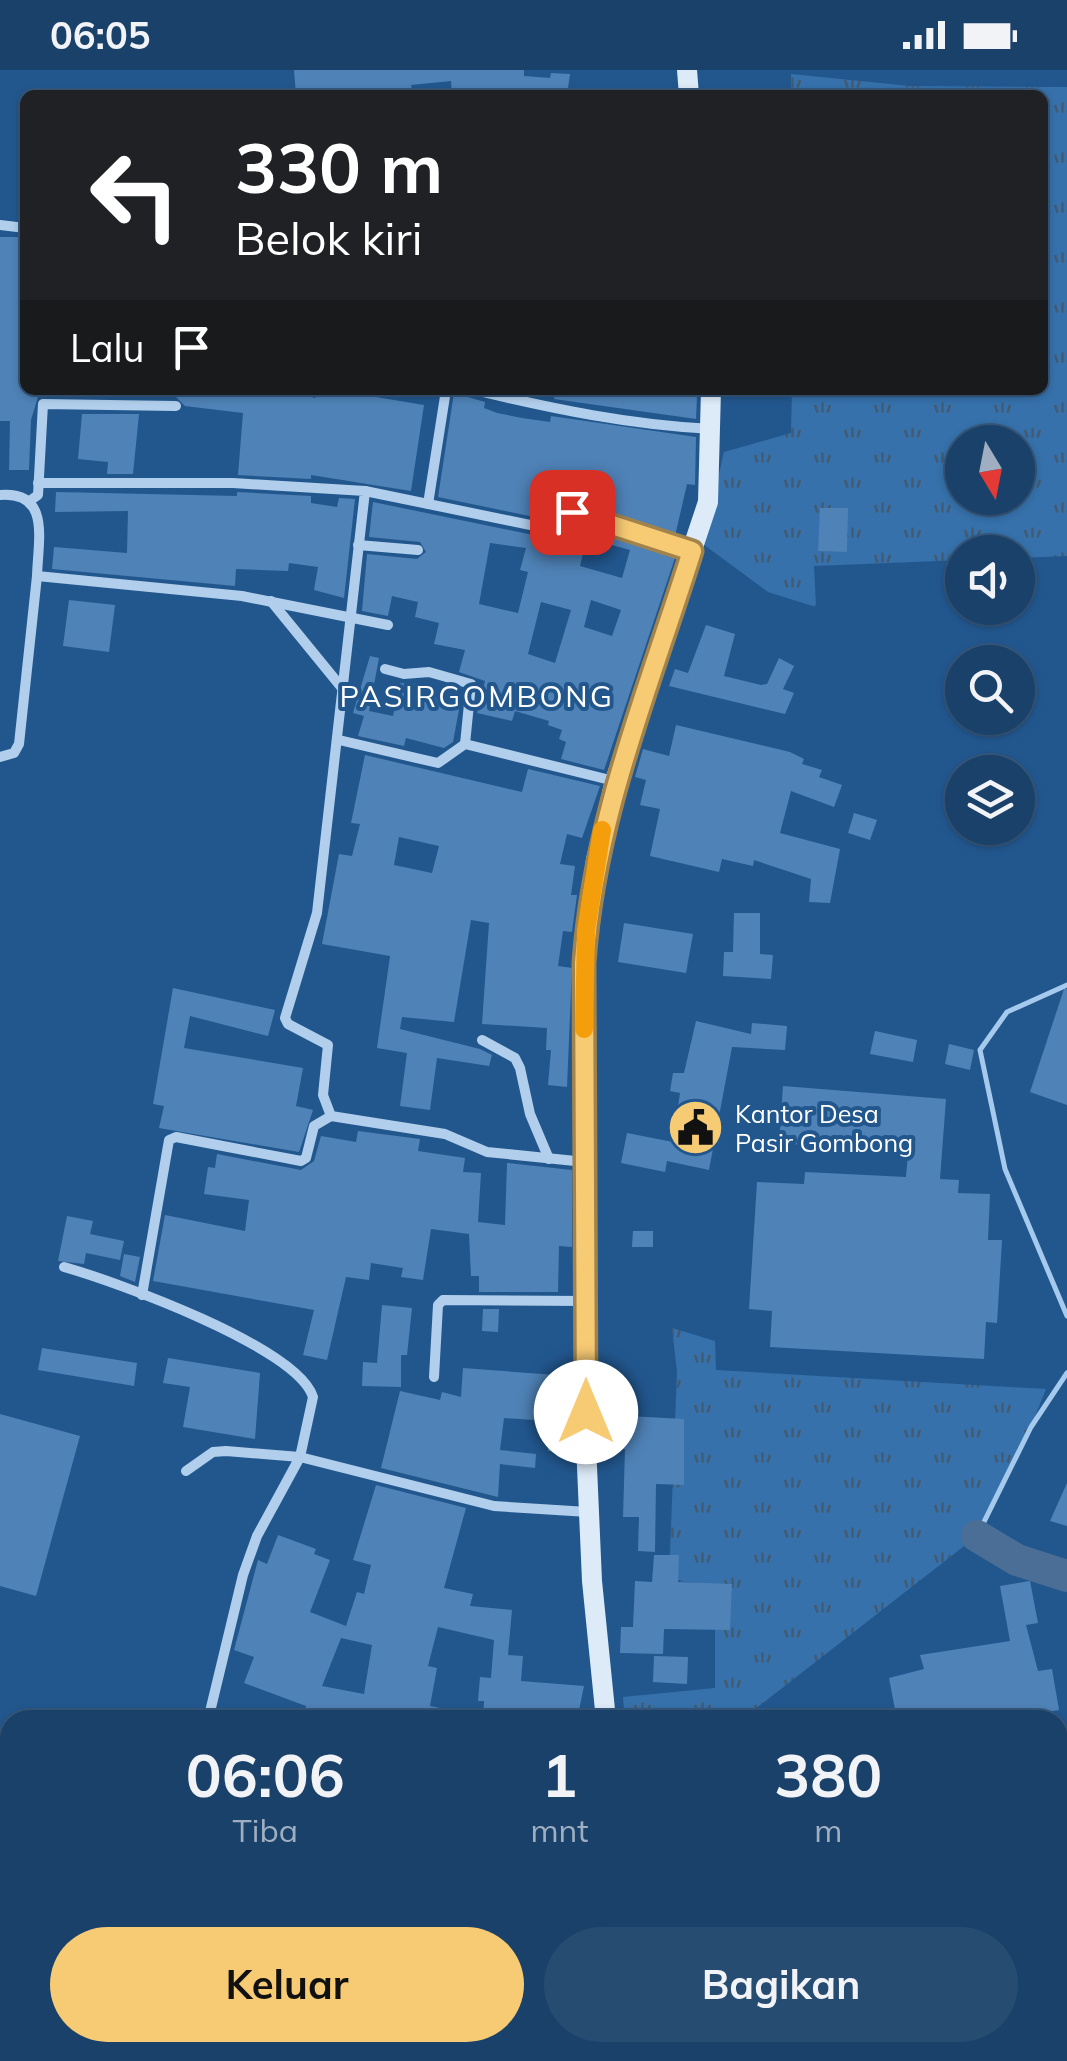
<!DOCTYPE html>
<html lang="id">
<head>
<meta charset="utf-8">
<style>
  body { margin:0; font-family:Mulish,sans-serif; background:#274c72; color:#f1f3f6; height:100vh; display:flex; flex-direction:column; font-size:38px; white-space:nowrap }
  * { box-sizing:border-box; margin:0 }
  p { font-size:32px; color:#9fafc1 }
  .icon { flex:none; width:55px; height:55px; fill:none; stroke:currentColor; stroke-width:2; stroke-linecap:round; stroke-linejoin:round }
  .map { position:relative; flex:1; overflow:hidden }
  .panel { position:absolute; left:0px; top:1640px; width:1068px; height:352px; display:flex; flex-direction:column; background:#1a416a; border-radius:30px 30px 0 0; box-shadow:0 2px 8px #0004,0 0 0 2px #385a7e }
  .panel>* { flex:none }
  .hud { position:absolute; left:20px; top:20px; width:1028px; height:305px; border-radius:15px; box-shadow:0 2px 8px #0004,0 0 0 2px #385a7e; background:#202124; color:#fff; overflow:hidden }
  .needle { width:65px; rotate:170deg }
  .buttons { position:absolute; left:945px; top:355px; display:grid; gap:20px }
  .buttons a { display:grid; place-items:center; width:90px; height:90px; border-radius:50%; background:#1a416a; box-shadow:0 2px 8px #0004,0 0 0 2px #385a7e; font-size:50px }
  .pin { position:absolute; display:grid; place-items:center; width:85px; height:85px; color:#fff; margin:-42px; border-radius:20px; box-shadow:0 5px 15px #0006 }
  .me { position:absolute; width:110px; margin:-55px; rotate:0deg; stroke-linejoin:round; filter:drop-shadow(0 0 8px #0008) }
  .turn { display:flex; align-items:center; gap:35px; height:210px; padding:0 50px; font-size:45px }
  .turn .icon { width:130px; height:130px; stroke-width:2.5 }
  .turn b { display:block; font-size:70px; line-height:85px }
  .then { display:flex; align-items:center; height:95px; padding:0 50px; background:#0003; gap:20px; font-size:38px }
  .eta { display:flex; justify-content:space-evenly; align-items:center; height:170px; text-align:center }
  .eta b { font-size:60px; font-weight:700; line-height:70px }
  .action { display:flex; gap:20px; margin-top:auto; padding:20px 50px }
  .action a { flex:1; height:115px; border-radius:60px; background:#f7ca74; color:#111; font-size:40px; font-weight:700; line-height:115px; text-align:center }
  .action a+a { background:#274c72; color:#f1f3f6 }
  .status { display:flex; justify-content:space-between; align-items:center; height:70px; padding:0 50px; background:#1a416a; direction:ltr }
  .status svg { height:28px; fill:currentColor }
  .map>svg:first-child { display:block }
</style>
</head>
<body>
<div class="status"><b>06:05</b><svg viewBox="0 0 49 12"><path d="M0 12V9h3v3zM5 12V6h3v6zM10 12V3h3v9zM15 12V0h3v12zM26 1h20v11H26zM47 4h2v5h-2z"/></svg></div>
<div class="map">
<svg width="1067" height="1991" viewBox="0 0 1067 1991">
  <defs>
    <pattern id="grass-tufts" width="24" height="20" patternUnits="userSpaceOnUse" patternTransform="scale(2.5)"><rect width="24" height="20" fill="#3671ab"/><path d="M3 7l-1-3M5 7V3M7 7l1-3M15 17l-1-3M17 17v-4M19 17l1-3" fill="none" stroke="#435b72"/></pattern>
  </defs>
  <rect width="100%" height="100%" fill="#22578e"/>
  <g fill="url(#grass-tufts)" fill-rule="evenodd">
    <path d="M791 4 910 16 1067 17V486L1018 488V482H962V490L814 496 816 537 768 522 703 474 724 382 791 363 792 320H1042V25H791ZM962 372H1018V428H962Z"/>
    <polygon points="672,1258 715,1271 716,1300 1046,1319 1022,1379 977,1466 741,1650 625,1650 623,1627 715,1618 715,1515 669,1510 677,1301"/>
    <polygon points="253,1983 313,1983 366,1991 251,1991"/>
  </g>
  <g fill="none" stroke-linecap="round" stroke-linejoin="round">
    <g stroke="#a5caed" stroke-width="5">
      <polyline points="1067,915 1007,942 980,980 1005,1099 1067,1246"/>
      <polyline points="977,1466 1031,1357 1067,1303"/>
    </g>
    <polyline stroke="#4a6e95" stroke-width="32" points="977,1466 1017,1490 1067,1506"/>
  </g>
  <g fill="#4f82b7" fill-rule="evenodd">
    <polygon points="294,0 524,0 524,6 550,8 551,3 570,4 567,25 452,25 451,11 411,15 413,25 296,25"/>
    <polygon points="0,167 23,167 25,177 25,320 40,320 31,350 29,400 9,400 10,351 0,351"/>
    <polygon points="125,320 313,320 313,328 340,321 424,335 411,421 311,405 311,409 238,405 243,343 185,336 176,327 124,326"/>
    <polygon points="556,320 675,320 675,326 697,327 696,349 554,329"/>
    <polygon points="454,323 485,332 484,338 497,343 522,348 550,352 551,346 696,367 695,415 687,414 675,466 592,436 569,435 539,448 438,427"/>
    <polygon points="82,344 139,344 133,404 107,404 108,392 78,389"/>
    <polygon points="56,422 237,426 237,422 311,426 311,433 337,437 339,428 355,429 344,528 314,520 318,497 289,493 288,501 236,499 235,516 52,499 54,477 127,483 128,441 55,442"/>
    <path d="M373 432 538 466 573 452 589 454 676 485 604 700 561 689 566 672 559 669 562 660 548 655 549 651 515 641 512 651 477 643 485 611 459 602 465 580 434 574 439 553 415 547 418 532 392 526 388 546 362 541 367 484 417 489 426 482 420 472 369 467ZM587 468 630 480 622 508 580 496ZM490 473 526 478 520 500 528 502 518 543 479 534ZM591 530 621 540 612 566 584 557ZM541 532 571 540 555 593 528 584Z"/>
    <polygon points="820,438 848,438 847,482 818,481"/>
    <polygon points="69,530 115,535 109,582 63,576"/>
    <polygon points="706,555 735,564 724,606 761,615 767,614 779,588 794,596 783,619 794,623 785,644 669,616 675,599 688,603"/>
    <polygon points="370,586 379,588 369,641 393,646 400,613 424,614 421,624 460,634 453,672 444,678 406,668 404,676 358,666 364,646 353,643"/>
    <polygon points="676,655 790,682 804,689 802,694 822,700 819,707 842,715 834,737 791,721 780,763 840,779 830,833 809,832 811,809 754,790 753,796 722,789 719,802 650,786 660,739 640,735 646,710 635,707 643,679 669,686"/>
    <path d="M365 685 522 722 528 699 600 716 582 768 567 764 560 794 575 796 571 825H577L572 862 563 861 558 896 572 898 567 1017 548 1015 551 980H546L547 958 482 954 489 853 471 850 454 952 402 947 400 959 480 979 492 985 489 996 437 988 430 1040 400 1036 407 983 377 978 390 886 322 874 339 784 352 786 360 754 351 753ZM399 767 439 776 432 803 394 795Z"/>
    <polygon points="854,743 877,750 870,770 848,763"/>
    <polygon points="734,843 760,843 760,884 773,885 771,909 723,906 724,882 733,882"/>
    <polygon points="624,853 693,864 686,903 618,892"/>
    <polygon points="173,918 275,940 268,966 190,946 184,978 303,998 296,1036 313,1040 299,1082 159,1058 164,1036 153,1034"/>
    <polygon points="1064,919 1067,919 1067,1035 1030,1022"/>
    <polygon points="696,951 751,964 752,953 787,956 785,980 732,977 709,1100 667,1091 665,1102 621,1093 627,1063 673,1072 680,1023 670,1021 673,1003 684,1003"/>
    <polygon points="875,961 917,970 913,992 870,984"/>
    <polygon points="949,974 974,980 970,1000 945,994"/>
    <polygon points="783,1016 946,1029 940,1109 959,1110 958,1123 990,1124 988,1170 1002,1170 997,1253 986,1252 984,1289 770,1277 772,1241 749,1239 757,1112 804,1114 805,1102 906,1107 908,1083 779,1073"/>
    <polygon points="358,1061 420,1069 418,1081 465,1088 463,1102 481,1103 478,1152 505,1155 507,1093 572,1100 572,1177 559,1176 558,1222 479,1222 479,1206 471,1206 469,1164 431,1159 423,1210 401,1207 403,1198 371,1193 369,1210 346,1207 327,1290 303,1285 314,1240 153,1211 165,1145 245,1161 249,1130 204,1124 208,1097 215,1098 217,1084 301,1100 314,1091 321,1066 356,1072"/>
    <polygon points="67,1146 93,1151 90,1164 124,1171 120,1190 86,1183 84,1194 58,1191"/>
    <polygon points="633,1161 653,1161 653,1177 632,1177"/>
    <polygon points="124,1184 140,1187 135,1212 120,1206"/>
    <polygon points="382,1235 412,1238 407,1285 401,1285 401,1317 362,1316 363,1292 377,1293"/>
    <polygon points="483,1239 499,1239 498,1262 482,1261"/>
    <polygon points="42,1278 137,1293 134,1316 38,1300"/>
    <polygon points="168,1288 260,1303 255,1369 183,1357 190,1317 163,1313"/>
    <polygon points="463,1298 556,1305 553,1334 570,1335 572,1382 548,1381 549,1351 504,1348 500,1380 536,1384 535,1398 500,1394 498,1427 381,1398 400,1321 440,1330 442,1322 461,1327"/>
    <polygon points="0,1344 80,1366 36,1526 0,1516"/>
    <polygon points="609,1345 684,1349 684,1415 656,1414 655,1482 638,1481 639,1447 623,1447 625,1379 608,1378"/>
    <polygon points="1067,1413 1067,1456 1050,1451"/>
    <path d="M376 1415 466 1438 444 1518 473 1524 470 1536 512 1540 508 1585 523 1586 521 1611 584 1616 577 1650H483L484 1631H478L480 1607 491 1608 494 1570 438 1557 428 1596 437 1598 430 1636 466 1643 465 1650H304L306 1636 244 1613 254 1587 234 1580 258 1490 267 1494 278 1465 316 1479 314 1484 330 1490 310 1542 346 1556 357 1522 364 1524 371 1495 353 1490ZM341 1568 372 1575 364 1624 322 1616Z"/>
    <polygon points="654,1485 679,1485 678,1512 732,1514 730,1560 664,1559 663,1584 620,1583 621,1557 633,1557 635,1511 652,1512"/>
    <polygon points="1030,1511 1038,1553 1026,1555 1038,1601 1052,1599 1059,1640 1031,1645 1032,1650 897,1650 889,1608 924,1599 920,1585 1010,1571 1000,1516"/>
    <polygon points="654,1586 688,1587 687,1614 653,1612"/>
  </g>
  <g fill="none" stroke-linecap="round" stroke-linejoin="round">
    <g stroke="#b1cfec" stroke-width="10">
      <polyline points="0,155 25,158"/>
      <path d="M474 320C554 339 630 355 712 359"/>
      <polyline points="38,413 233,413 365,421 317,843 285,948 288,954 328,975 323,1025 331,1046 445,1064 487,1082 585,1092"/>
      <polyline points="365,421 540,457 572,443 591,445 691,481"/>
      <path d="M0 425C51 421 38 470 37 506L242 526 388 555"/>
      <polyline points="31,430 38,425 43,334 176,336"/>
      <polyline points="428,434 446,320"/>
      <polyline points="358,475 418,480"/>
      <polyline points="271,531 342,618"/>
      <polyline points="385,599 404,604 429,602 471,614 465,674"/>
      <polyline points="339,670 438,693 465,674 614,711"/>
      <polyline points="0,687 14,683 19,674 37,506"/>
      <polyline points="482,970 515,988 520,998 530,1044 549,1089"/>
      <path d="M64 1197C117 1212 297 1277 313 1327L300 1387 257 1466 243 1505 208 1650"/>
      <polyline points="142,1225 169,1070 176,1067 301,1091 306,1088 314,1056 331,1046"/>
      <polyline points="434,1307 438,1235 443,1230 585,1231"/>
      <polyline points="186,1401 213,1382 226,1381 300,1387 494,1436 588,1442"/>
    </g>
    <g stroke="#ddebf9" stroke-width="20">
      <polyline points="687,0 689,25"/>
      <polyline points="606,1650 592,1511 586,1374 586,861 596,790 615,711 708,432 711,320"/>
      <polyline points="687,1982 691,1991"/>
    </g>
  </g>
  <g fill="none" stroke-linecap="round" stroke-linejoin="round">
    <defs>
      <path id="route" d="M572 442 692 481C649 618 594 748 584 893L586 1342"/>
    </defs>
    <use href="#route" stroke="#a1834b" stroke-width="25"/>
    <use href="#route" stroke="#f7ca74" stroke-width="18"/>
    <polyline stroke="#f59e0b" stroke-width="18" points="584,959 586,861 602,760"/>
  </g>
  <defs>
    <symbol id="civic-disc" viewBox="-11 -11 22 22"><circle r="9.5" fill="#f7ca74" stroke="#22578e"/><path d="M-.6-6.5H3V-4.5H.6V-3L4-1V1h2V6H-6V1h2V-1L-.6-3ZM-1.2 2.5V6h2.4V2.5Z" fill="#111"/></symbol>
  </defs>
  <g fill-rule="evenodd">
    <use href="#civic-disc" x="664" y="1026" width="63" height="63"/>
  </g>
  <g text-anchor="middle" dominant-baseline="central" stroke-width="8" stroke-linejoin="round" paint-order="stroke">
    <g font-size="25" fill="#fff" stroke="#22578e" text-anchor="start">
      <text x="735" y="1043">Kantor Desa<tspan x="735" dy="29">Pasir Gombong</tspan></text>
    </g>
    <g font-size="30" letter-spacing="2.5" fill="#fff" stroke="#22578e">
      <text x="477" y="626">PASIRGOMBONG</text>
    </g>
  </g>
</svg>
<div class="buttons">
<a><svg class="needle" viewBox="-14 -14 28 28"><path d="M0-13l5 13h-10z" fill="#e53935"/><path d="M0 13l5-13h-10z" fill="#9fafc1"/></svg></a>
<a><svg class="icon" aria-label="sound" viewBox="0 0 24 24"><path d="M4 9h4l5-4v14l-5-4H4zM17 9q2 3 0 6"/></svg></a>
<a><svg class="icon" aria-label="search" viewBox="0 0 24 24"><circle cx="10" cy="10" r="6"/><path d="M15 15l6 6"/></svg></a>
<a><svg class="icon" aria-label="layers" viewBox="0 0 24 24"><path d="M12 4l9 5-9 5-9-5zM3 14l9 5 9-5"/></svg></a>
</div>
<div class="pin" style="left:572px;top:442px;background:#d93025"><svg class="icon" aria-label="arrive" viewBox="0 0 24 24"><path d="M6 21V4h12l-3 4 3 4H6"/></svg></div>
<svg class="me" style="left:586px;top:1342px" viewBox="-20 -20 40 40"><circle r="19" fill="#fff"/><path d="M0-13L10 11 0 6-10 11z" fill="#f7ca74"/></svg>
<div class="hud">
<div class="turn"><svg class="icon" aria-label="left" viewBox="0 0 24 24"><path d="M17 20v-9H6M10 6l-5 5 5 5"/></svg><div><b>330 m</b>Belok kiri</div></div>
<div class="then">Lalu<svg class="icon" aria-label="arrive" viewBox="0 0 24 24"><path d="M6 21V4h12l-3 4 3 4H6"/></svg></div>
</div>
<section class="panel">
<div class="eta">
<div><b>06:06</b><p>Tiba</p></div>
<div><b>1</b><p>mnt</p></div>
<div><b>380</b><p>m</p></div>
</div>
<div class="action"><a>Keluar</a><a>Bagikan</a></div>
</section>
</div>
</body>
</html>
